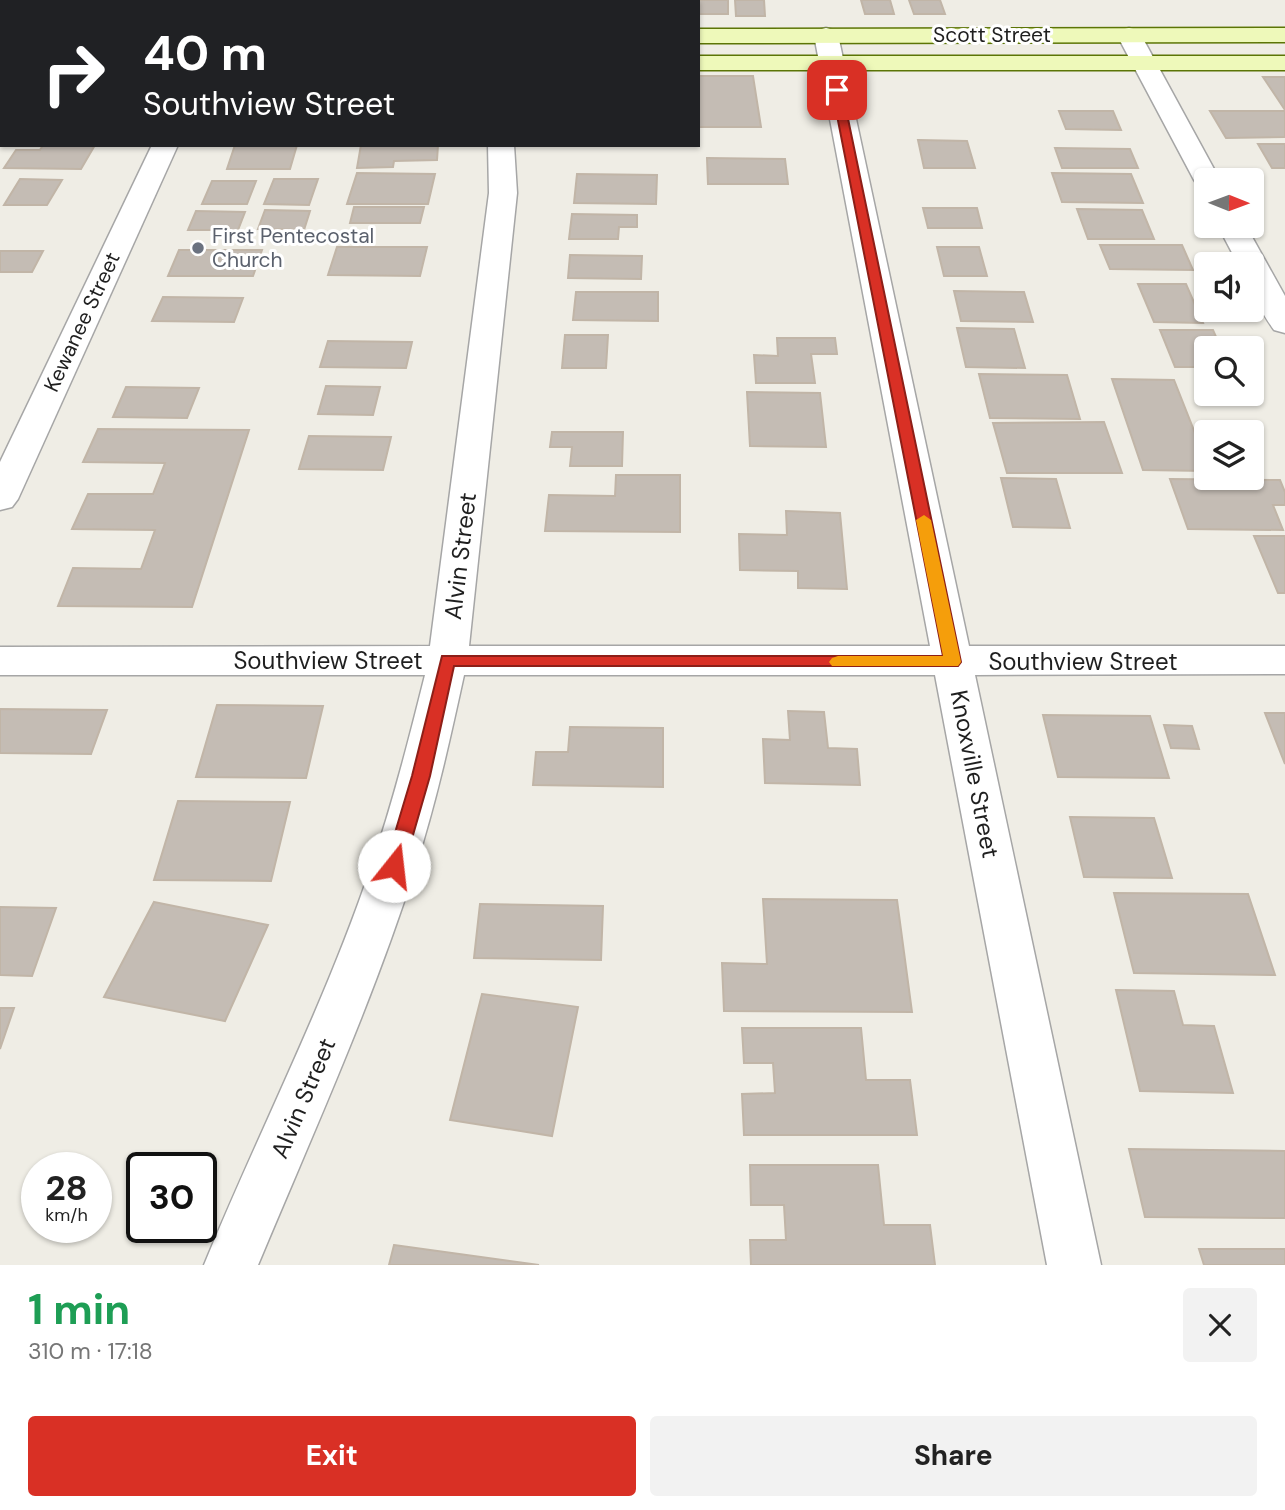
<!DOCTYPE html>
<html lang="en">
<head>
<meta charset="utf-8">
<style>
  body { margin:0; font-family:"DM Sans",sans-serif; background:#f2f2f2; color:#222; height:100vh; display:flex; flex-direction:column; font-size:26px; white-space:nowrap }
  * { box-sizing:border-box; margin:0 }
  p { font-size:23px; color:#767676 }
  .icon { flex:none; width:38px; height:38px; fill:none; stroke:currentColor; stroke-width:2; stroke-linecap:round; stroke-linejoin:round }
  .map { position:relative; height:1265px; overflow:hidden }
  .panel { display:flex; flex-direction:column; background:#fff; flex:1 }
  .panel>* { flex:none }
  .hud { position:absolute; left:0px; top:0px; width:700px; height:147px; box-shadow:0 2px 5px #0004; background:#202124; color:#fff; overflow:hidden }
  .needle { width:46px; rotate:91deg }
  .tools { position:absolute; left:1194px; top:168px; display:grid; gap:14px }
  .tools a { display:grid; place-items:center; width:70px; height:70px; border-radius:7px; background:#fff; box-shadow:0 2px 5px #0004; font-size:35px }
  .speed { position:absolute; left:21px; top:1152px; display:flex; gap:14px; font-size:35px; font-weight:700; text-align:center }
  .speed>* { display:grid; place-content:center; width:91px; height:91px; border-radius:50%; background:#fff; box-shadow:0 2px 5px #0004; line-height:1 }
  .speed small { font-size:18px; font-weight:400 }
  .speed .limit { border:4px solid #111; border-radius:10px; background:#fff; color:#111 }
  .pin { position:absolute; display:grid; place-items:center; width:60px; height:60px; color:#fff; margin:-30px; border-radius:14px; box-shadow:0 4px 10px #0006 }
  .me { position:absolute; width:77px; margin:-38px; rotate:16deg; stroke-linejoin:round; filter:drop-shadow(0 0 5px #0008) }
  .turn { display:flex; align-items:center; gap:24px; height:147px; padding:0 28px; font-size:32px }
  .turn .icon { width:91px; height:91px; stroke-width:2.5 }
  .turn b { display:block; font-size:49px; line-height:60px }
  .round { display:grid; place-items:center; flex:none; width:74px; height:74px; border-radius:7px; background:#f2f2f2 }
  .summary { display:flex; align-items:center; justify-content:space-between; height:119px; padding:0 28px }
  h1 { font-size:42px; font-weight:700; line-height:52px; color:#1e9e55 }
  .primary-button { display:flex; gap:14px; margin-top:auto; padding:14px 28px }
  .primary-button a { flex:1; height:80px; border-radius:7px; background:#d93025; color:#fff; font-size:28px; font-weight:700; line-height:80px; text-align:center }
  .primary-button a+a { background:#f2f2f2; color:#222 }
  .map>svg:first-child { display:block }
</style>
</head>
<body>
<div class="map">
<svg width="1285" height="1265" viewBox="0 0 1285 1265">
  <rect width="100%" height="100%" fill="#efede5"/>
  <g fill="#c4bcb4" stroke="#c1b5a7" stroke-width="2">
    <polygon points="688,0 728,0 728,14 698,14 698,2"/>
    <polygon points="735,0 764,0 765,16 736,16"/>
    <polygon points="861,0 890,0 894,14 865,14"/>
    <polygon points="909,0 940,0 945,14 914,14"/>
    <polygon points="698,76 753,76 761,127 698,127"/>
    <polygon points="1263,77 1285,77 1285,110"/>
    <polygon points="1059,111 1113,111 1121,130 1066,129"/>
    <polygon points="1210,111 1285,111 1285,137 1226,138"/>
    <polygon points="918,140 967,141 975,168 924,168"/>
    <polygon points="1258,144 1285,144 1285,168 1272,168"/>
    <polygon points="43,145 95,145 81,169 4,168 16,150 40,150"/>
    <polygon points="235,145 297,145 290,169 227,169"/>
    <polygon points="361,145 438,145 437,160 394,161 393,167 357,168"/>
    <polygon points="1055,148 1130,149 1138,168 1062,168"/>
    <polygon points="707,158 785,159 788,184 708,184"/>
    <polygon points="357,173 435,174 428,204 347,204"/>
    <polygon points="1052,173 1131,174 1143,203 1062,202"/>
    <polygon points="577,174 657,175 656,204 574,203"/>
    <polygon points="20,179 62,180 47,205 4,205"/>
    <polygon points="274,179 318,179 309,205 264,204"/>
    <polygon points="212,181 256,181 247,204 202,204"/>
    <polygon points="354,207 424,207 420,223 350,223"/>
    <polygon points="923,208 977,208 982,228 928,228"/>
    <polygon points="1077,209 1142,210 1154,239 1088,239"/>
    <polygon points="265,210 310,211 304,230 258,229"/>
    <polygon points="196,211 245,212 238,230 188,230"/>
    <polygon points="572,214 637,215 637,227 619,227 618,239 569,239"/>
    <polygon points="1100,245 1182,245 1193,270 1110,269"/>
    <polygon points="337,247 427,247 420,276 328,275"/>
    <polygon points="937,247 979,247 987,276 944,276"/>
    <polygon points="179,250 262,250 253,276 168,276"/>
    <polygon points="0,251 43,251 32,272 0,272"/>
    <polygon points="570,255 642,256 641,279 568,278"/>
    <polygon points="1138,284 1186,284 1203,323 1154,322"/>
    <polygon points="954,291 1024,292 1033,322 961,321"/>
    <polygon points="576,292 658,292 658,321 573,320"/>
    <polygon points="163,297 243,298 234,322 152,321"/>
    <polygon points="957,328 1014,329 1025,368 966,367"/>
    <polygon points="1160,330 1213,330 1221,348 1206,348 1206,367 1175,367"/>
    <polygon points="565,335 608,335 606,368 562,368"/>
    <polygon points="777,338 835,338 837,354 811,354 815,383 756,383 754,355 778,356"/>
    <polygon points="328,341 412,342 406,368 320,367"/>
    <polygon points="979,374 1067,375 1080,419 990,418"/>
    <polygon points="1112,379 1174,380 1206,461 1206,471 1143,470"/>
    <polygon points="326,386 380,387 373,415 318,414"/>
    <polygon points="126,387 199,388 187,418 113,417"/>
    <polygon points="747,392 820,393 826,447 750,446"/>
    <polygon points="1104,422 1122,473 1007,473 993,423"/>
    <polygon points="98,429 249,430 192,607 58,606 73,568 141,569 155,530 72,529 88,494 153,494 165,463 83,462"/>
    <polygon points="552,432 623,432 622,466 570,466 572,447 550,447"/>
    <polygon points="309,436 391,437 383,470 299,469"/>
    <polygon points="616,475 680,475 680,532 545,531 549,495 615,496"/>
    <polygon points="1001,478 1056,479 1070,528 1013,527"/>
    <polygon points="1170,479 1280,480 1285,492 1285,505 1273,505 1283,530 1188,529"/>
    <polygon points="786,511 840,513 847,589 798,588 798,571 740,570 739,534 787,535"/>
    <polygon points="1254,536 1285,536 1285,593 1278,593"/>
    <polygon points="217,705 323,706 306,778 196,777"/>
    <polygon points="0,709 107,710 91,754 0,753"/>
    <polygon points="788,711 824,712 828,748 857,749 860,785 765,783 763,739 790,740"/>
    <polygon points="1265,713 1285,713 1285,764"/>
    <polygon points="1043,715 1150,716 1169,778 1058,777"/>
    <polygon points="1164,725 1192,726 1199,749 1171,748"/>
    <polygon points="570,727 663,728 663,787 533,785 536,752 568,752"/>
    <polygon points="178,801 290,802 271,881 154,880"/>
    <polygon points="1070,817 1154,818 1172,878 1084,877"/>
    <polygon points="1114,893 1248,894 1275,975 1134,973"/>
    <polygon points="763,899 897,900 912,1012 724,1011 722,963 767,964"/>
    <polygon points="154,902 268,925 225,1021 104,997"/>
    <polygon points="480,904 603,906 601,960 474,958"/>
    <polygon points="0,907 56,908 32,976 0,975"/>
    <polygon points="1116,990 1174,991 1183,1025 1214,1026 1233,1093 1140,1091"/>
    <polygon points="482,994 578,1007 552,1136 450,1120"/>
    <polygon points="0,1008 14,1008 0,1049"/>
    <polygon points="742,1028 861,1028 866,1080 910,1080 917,1135 744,1135 742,1094 775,1093 773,1063 744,1063"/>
    <polygon points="1129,1149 1285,1151 1285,1218 1145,1217"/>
    <polygon points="750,1165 878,1165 884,1225 930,1225 935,1265 751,1265 750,1240 786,1240 784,1205 751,1205"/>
    <polygon points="394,1245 539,1265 389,1265"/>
    <polygon points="1199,1249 1285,1249 1285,1265 1204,1265"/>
  </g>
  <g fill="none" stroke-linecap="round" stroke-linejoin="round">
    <defs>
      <g id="minor">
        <polygon points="446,0 468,0 445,2"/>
        <path d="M826 28 834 30 838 35 969 646H1285V674L975 675 1101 1265H1047L935 675H464C450 739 436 803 416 865 373 1002 313 1133 258 1265H204C259 1131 326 1002 372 864 393 802 409 739 425 675H0V647L430 646 489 193 488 145H514L517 193 469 646H930L814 35 818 30Z"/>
        <polygon points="1129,28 1137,30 1141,35 1220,180 1206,180 1206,188 1198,186 1194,180 1117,35 1121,30"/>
        <polygon points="152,145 178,145 18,499 12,507 0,510 0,462"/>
        <path d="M1218 226H1246L1285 296V333L1274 330C1258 307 1251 293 1251 264H1238Z"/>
      </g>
      <g id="secondary">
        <rect x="0" y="28" width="2" height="14"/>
        <polygon points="1285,28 1285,42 698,43 698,29"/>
        <rect x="698" y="56" width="587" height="14"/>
        <rect x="0" y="59" width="2" height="14"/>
      </g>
    </defs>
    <use href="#minor" stroke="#a6a6a6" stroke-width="3"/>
    <use href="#secondary" stroke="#5c7506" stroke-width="3"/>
    <use href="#minor" fill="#fff" fill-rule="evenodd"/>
    <use href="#secondary" fill="#eef9ba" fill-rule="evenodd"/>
  </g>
  <polygon fill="#d93025" stroke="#8d1f18" stroke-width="2" points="837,87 842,90 961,662 958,666 454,666 430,776 404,866 401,871 394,873 388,871 385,866 412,776 442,656 943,656 832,90"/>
  <polygon fill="#f59e0b" points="924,515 931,520 961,662 958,666 832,666 829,662 832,658 838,656 943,656 916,520"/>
  <circle fill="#6b7280" stroke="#fff" stroke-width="2.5" cx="198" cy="248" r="7"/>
  <g text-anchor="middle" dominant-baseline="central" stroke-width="6" stroke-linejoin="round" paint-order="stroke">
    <g font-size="21" fill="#1f1f1f" stroke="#fff">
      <text x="992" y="35">Scott Street</text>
      <text transform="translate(82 322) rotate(-65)">Kewanee Street</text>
    </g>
    <g font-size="21" fill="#5b616d" stroke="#fff" text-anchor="start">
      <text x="212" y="236">First Pentecostal<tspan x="212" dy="24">Church</tspan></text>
    </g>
    <g font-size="24" fill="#1f1f1f" stroke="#fff">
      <text transform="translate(460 556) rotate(-83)">Alvin Street</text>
      <text x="328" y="660">Southview Street</text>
      <text x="1083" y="661">Southview Street</text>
      <text transform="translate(975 774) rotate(79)">Knoxville Street</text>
      <text transform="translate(303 1098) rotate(-67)">Alvin Street</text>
    </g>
  </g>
</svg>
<div class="tools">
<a><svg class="needle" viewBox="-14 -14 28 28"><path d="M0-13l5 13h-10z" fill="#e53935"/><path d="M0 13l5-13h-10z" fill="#767676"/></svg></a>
<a><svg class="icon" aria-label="sound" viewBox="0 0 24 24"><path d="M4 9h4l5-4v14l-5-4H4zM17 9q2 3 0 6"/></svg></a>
<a><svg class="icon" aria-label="search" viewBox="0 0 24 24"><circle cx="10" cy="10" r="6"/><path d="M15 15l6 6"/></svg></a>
<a><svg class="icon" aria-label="layers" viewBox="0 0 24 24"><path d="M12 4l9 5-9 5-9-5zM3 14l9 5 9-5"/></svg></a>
</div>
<div class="speed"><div>28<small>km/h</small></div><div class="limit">30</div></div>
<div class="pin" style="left:837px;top:90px;background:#d93025"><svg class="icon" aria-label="arrive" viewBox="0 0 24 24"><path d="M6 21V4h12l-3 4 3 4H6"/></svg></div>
<svg class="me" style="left:394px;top:866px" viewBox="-20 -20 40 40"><circle r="19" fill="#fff"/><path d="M0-13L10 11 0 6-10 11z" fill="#d93025"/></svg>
<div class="hud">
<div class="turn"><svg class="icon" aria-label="right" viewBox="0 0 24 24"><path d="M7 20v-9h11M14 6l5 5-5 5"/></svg><div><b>40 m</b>Southview Street</div></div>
</div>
</div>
<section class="panel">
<div class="summary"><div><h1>1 min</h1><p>310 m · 17:18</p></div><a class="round"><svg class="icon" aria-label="close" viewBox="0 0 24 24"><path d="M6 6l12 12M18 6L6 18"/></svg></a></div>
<div class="primary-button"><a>Exit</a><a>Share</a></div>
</section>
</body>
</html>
